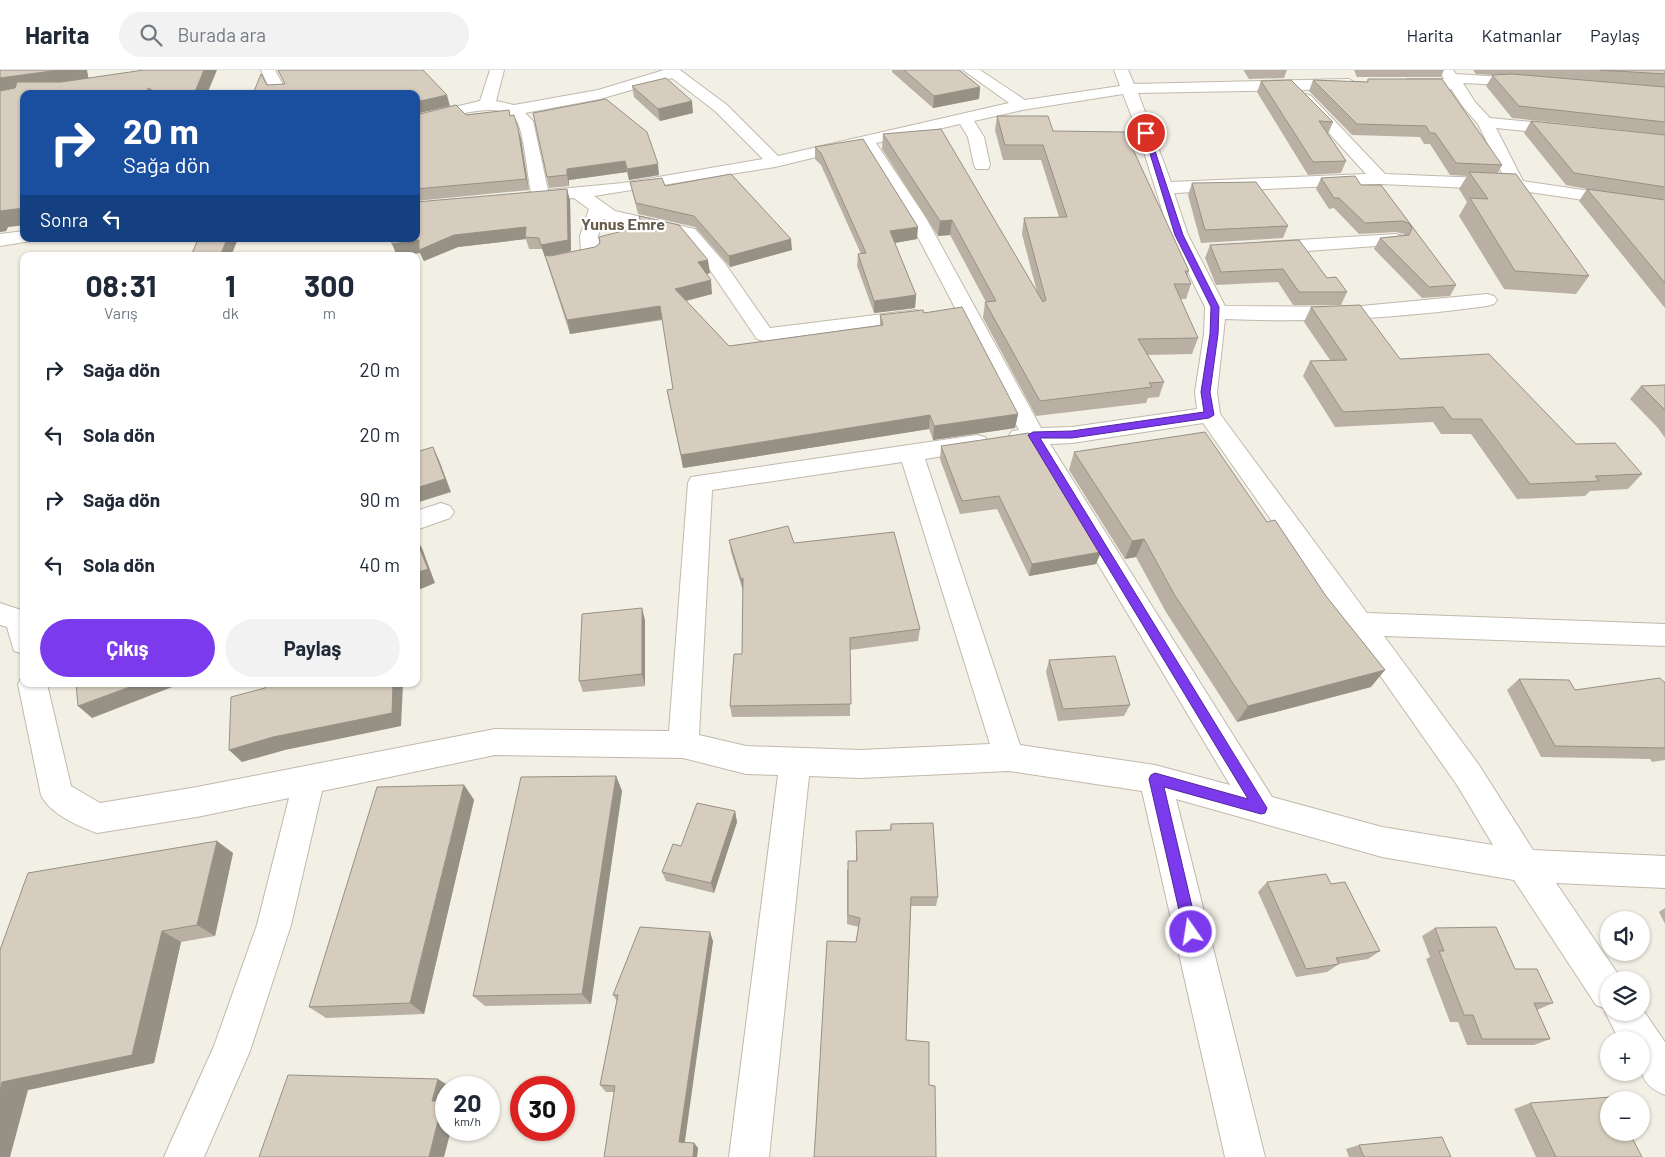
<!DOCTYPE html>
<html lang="tr">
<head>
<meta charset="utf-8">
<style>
  body { margin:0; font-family:Barlow,sans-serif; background:#f2f2f3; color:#1f2937; height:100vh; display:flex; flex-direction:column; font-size:19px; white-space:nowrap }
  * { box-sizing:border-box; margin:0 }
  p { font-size:16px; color:#747a83 }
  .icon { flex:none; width:28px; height:28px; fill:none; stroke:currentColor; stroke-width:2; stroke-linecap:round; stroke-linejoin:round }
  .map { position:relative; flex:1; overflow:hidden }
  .panel { position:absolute; left:20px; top:182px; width:400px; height:435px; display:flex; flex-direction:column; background:#fff; border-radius:10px; box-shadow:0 1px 4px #0004 }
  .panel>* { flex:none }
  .banner { position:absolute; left:20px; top:20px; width:400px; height:152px; border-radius:10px; box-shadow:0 1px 4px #0004; background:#1a4fa0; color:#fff; overflow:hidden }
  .buttons { position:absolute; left:1600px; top:841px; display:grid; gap:10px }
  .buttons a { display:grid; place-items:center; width:50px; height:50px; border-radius:50%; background:#fff; box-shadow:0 1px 4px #0004; font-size:25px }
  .speed { position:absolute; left:435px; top:1006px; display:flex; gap:10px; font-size:25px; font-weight:700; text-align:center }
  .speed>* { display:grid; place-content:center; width:65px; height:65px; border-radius:50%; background:#fff; box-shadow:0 1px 4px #0004; line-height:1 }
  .speed small { font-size:12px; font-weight:400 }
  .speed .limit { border:8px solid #d22; background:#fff; color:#111 }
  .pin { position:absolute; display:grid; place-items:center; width:42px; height:42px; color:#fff; margin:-21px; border:2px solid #fff; border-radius:50%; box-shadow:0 1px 5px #0007 }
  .me { position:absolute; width:55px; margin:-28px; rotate:347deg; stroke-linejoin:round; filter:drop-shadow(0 0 4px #0008) }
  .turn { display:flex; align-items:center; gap:18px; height:105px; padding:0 20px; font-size:22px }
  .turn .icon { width:65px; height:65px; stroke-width:2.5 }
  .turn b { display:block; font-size:35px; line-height:42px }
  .then { display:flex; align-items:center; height:48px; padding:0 20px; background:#0003; gap:10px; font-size:19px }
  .eta { display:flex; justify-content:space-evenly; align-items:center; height:85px; text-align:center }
  .eta b { font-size:30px; font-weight:700; line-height:35px }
  .button { display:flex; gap:10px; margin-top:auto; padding:10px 20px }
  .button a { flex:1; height:58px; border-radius:30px; background:#7c3aed; color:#fff; font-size:20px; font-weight:700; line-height:58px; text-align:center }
  .button a+a { background:#f2f2f3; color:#1f2937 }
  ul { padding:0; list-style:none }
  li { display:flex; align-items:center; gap:15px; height:65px; padding:0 20px }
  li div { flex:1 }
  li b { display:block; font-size:19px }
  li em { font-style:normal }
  header { display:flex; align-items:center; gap:30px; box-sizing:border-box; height:70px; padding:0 25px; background:#fff; border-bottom:1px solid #e0e1e3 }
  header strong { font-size:24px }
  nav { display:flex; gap:28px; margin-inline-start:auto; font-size:18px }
  .search { width:350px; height:45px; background:#f2f2f3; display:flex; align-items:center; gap:12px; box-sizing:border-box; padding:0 18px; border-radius:28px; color:#747a83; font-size:19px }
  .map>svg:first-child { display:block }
</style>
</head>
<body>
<header>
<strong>Harita</strong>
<div class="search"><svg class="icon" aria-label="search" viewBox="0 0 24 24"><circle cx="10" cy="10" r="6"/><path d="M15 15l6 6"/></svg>Burada ara</div>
<nav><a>Harita</a><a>Katmanlar</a><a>Paylaş</a></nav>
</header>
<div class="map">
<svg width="1665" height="1087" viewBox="0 0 1665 1087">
  <rect width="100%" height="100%" fill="#f2efe5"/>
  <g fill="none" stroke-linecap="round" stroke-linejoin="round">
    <defs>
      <g id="minor">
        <polygon points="261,0 275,0 288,24 272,24"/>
        <path d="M490 0H504L496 31 514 35 598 20 664 0H680L727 35 778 86 1009 33 963 0H980L1025 30 1120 16 1114 0H1128L1134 14 1349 9 1357 14 1349 19 1138 23 1171 112 1366 104 1301 32 1298 29 1306 24 1311 26 1385 104 1505 109 1478 54 1464 38 1451 19H1407L1399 14 1407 9H1444L1439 0H1453L1456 4 1532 9 1534 12 1532 15 1527 16 1463 13 1475 32 1490 48 1564 55 1572 60 1564 65 1496 58 1523 111 1665 132V142L1516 120 1380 114 1174 123 1188 165 1225 236 1351 237 1487 224 1494 226 1497 230 1494 234 1487 236C1400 248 1313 253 1225 249L1217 322 1220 344 1367 543 1665 554V576L1384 566 1479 695 1533 780 1665 786V818L1556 813 1622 910H1609V942H1641V937L1665 972V1025C1636 1013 1641 997 1641 970H1619L1605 942 1606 939 1596 935 1514 810 1382 787 1176 729 1265 1087H1225L1142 721 1009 701 860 708 809 706 769 1087H729L778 705 746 704 683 688 495 685 322 721 291 855 250 981 204 1087H164L214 976 257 855 289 728 197 747 97 763C78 756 50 744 41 725L18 614 23 605 24 614H47L71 716 100 733 197 717 495 659 669 661 688 413 691 407 977 365 985 367 989 373 985 379 925 389 1020 675 1155 695 1230 715 1027 375 1012 373 1008 367 1012 361 1019 360 908 148 862 76 775 97 594 126 615 141 695 159 724 192 770 258 916 240 923 242 926 246 923 250 916 252 764 271 757 269 710 200 682 167 603 149 598 166 601 185 598 189 562 197 555 195 552 191 555 187 581 181 580 166 589 139 574 128 532 132 526 131 523 127 526 123 531 122C527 103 525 71 518 53 506 25 438 50 416 56V46L480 31ZM672 8 715 41 763 89 623 113 548 120 533 51 525 43 600 29ZM1123 24 1138 63 1170 165 1205 237 1204 264 1195 322 1197 339 1072 357 1041 358 926 148 876 73 960 54 968 67 974 95 976 99H988L990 95 984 67 974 51 1022 40ZM1203 353 1457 715 1493 775 1382 757 1272 727 1050 374 1072 373ZM902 392 990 674 860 680 746 676 699 665 712 420Z"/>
        <polygon points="24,161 24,169 32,169 31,171 0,176 0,164"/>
        <polygon points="1396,164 1403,166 1405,170 1403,174 1265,184 1258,182 1256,178 1258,174 1265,172"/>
        <polygon points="441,433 450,436 454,442 450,448 416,460 416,441"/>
        <polygon points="0,533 24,541 24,584 14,581 7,557 0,555"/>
      </g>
    </defs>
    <use href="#minor" stroke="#c1b9ab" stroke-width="2"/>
    <use href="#minor" fill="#fff" fill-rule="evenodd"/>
  </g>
  <g fill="#b9b0a3">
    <polygon points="0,0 89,8 207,24 24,24 24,155 8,157 6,161 0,162"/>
    <polygon points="892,0 959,0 980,17 979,29 933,38 892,2"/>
    <polygon points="1244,0 1287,0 1284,8 1249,9 1244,1"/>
    <polygon points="1354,0 1444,0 1441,7 1357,7"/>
    <polygon points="1473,0 1665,0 1665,17 1619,13 1665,17 1665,65 1512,48 1486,16 1493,5 1476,4"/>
    <polygon points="1368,9 1502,95 1498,103 1589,206 1576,224 1504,219 1459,146 1467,132 1459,119 1467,106 1450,105 1430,74 1424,74 1420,67 1352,65 1309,21 1313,10 1367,12"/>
    <polygon points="1261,11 1333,52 1328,64 1346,91 1341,103 1308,105 1257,22"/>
    <polygon points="632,16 693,43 660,51 634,27"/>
    <polygon points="509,40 510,46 521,69 529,120 416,131 416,45 466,45"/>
    <polygon points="533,43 659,105 629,110 627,102 569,110 569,116 549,118"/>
    <polygon points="997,46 1053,61 1189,201 1187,206 1191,214 1186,229 1180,229 1198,268 1192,284 1147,285 1164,312 1159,327 1148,328 1146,333 1036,346 983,248 985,232 986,232 950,165 938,166 882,79 883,64 1037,222 1022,164 1024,148 1059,147 1041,90 1003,90 995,60"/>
    <polygon points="1531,51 1665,65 1665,238 1579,131 1587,119 1566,115 1524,63"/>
    <polygon points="815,77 917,169 894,173 916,225 915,238 874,243 857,196 858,184 861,184 821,95 815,89"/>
    <polygon points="1321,108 1361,115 1381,115 1456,215 1450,226 1422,228 1374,179 1380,168 1404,165 1404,164 1396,162 1359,164 1334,138 1329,139 1316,119"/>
    <polygon points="630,112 792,180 730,197 695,157 638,144"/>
    <polygon points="1192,113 1288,156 1283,168 1201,173 1188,125"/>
    <polygon points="570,130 571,181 548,186 550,186 595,177 641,156 639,146 710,203 706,204 712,224 686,231 729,276 880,255 880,245 924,243 1018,344 1015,358 933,370 929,359 683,398 667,320 673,319 663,250 570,264 545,187 542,179 529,179 526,169 458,177 424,191 420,183 397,186"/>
    <polygon points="1210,175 1327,208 1347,222 1341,235 1293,235 1278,212 1216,215 1205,188"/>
    <polygon points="1311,237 1400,289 1576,374 1642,404 1628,419 1590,421 1585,426 1517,429 1471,364 1441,364 1433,352 1335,357 1303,306 1310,291 1330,290 1304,252"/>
    <polygon points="1665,315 1665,368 1658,358 1630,329 1641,316"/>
    <polygon points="941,376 1101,482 1096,494 1029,506 997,439 960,444 940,389"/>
    <polygon points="1074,382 1267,452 1371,617 1237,652 1166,542 1136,487 1125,489 1069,400"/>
    <polygon points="729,470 794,473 920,559 918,571 850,580 850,646 732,647 730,636 742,584 743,521 731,482"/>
    <polygon points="645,550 645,616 583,622 579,611"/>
    <polygon points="1049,590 1130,635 1124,646 1058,651 1046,602"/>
    <polygon points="1519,609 1575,620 1665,612 1665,690 1652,692 1650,689 1541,687 1507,620"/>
    <polygon points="616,706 622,721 591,934 485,936 473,926"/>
    <polygon points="464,715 474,730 424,944 326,948 309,937"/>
    <polygon points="735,741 737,752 714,823 666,811 662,802 681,776"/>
    <polygon points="891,754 938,827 936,836 911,836 906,970 929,1015 936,1087 856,872 859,857 847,854 847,800 856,791 856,761 890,760"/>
    <polygon points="233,783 215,866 181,872 154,993 28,1020 0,880"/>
    <polygon points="1267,812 1331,814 1380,881 1368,889 1338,894 1339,894 1327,902 1296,907 1258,822"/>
    <polygon points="1665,838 1665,854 1659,842"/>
    <polygon points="1435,858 1515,899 1553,933 1537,940 1550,969 1534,975 1467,975 1458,952 1450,952 1426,889 1430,887 1422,866"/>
    <polygon points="713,871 684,1073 694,1073 698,1078 697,1087 614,1022 606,1022 600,1015 617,931 613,925"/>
    <polygon points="1530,1033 1642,1087 1536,1087 1514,1039"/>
    <polygon points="1359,1075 1451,1087 1349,1087 1346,1079"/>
  </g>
  <g fill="#969085">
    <polygon points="59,0 87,0 89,11 0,23 0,8"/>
    <polygon points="204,0 217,0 207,24 194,24"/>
    <polygon points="980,17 979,29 933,38 934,26"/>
    <polygon points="148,18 152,24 148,24"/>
    <polygon points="447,25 450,36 416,44 416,32"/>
    <polygon points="692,31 693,43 660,51 658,39"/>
    <polygon points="518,58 521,69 529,120 526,109"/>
    <polygon points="625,91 627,102 569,110 569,116 567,105 567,99"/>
    <polygon points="658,94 659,105 629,110 627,99"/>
    <polygon points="567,119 570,130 571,181 545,187 541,175"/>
    <polygon points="24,138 24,155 8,157 6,161 0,162 0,141"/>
    <polygon points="952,150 950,165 938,166 940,151"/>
    <polygon points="526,157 526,169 458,177 424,191 420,183 397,186 392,174 454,165"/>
    <polygon points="918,157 917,169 889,174 890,161"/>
    <polygon points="227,169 238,169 231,186 220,186"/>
    <polygon points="791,169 792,180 730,197 729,186"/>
    <polygon points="708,190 710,203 700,206 698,192"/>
    <polygon points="711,210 712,224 677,233 675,219"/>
    <polygon points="916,225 915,238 874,243 874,231"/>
    <polygon points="660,236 663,249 570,264 567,250"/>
    <polygon points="1018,344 1015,358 933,370 934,356"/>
    <polygon points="930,345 929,359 683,398 681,385"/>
    <polygon points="433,377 439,390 451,422 416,433 416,418"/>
    <polygon points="416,468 422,478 435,513 416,521"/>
    <polygon points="1144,469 1136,487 1125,489 1132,471"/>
    <polygon points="1101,482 1096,494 1029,506 1032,494"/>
    <polygon points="743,508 743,521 741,509"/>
    <polygon points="642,538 645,550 645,616 642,604"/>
    <polygon points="1385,600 1371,617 1237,652 1248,636"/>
    <polygon points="138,614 180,614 92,648 78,636"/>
    <polygon points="393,614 403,614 401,656 285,680 242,692 229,680"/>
    <polygon points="616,706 622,721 591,934 582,924"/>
    <polygon points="464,715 474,730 424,944 410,933"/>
    <polygon points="735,741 737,752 714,823 711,813"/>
    <polygon points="217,771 233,783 215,866 197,855"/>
    <polygon points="162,861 181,872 154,993 28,1020 10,1087 0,1087 0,1020 2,1012"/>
    <polygon points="710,862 713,871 684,1078 679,1072"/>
    <polygon points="438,1009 451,1017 446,1018 446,1060 451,1060 444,1087 429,1087 432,1031"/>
    <polygon points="694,1073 698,1078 697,1087 693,1087"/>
  </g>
  <g fill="#d7cdbe" stroke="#969085">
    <polygon points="0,0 59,0 0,8"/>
    <polygon points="144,0 204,0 194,24 159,24 148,18 148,24 24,24 24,138 0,141 0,21 15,18 17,12 61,12"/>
    <polygon points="278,0 423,0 447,25 416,32 416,24 253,24 261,4 267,15 285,14"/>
    <polygon points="904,0 959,0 980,17 934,26"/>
    <polygon points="1600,0 1665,0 1665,4"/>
    <polygon points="1512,4 1665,17 1665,52 1519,36 1492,5"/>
    <polygon points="666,8 692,31 658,39 632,16"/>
    <polygon points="1368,9 1442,9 1502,95 1456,93 1435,63 1430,63 1426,56 1357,54 1313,10 1368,12"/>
    <polygon points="1291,10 1333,52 1319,51 1346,91 1313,92 1261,11"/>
    <polygon points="606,29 647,62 658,94 627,99 625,91 567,99 567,105 547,107 533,43"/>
    <polygon points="456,35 466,45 509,40 510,46 514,45 518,58 526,109 416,119 416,45"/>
    <polygon points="997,46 1048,46 1053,61 1125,62 1189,201 1185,201 1191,214 1174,214 1198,268 1138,269 1164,312 1149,313 1152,317 1040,331 985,232 996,231 952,150 940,151 883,64 941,59 1043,232 1046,230 1024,148 1067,147 1043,75 1005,75"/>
    <polygon points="1531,51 1665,65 1665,117 1574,103"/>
    <polygon points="863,69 918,157 890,161 916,225 874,231 858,184 866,183 821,83 815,77"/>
    <polygon points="1469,102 1516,104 1589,206 1515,201 1470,128 1488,129"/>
    <polygon points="731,104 791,169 729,186 694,146 636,133 630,112 662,108 665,116"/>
    <polygon points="1355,106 1361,115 1381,115 1456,215 1429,217 1380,168 1409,165 1412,158 1409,153 1402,151 1365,153 1339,128 1334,128 1321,108"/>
    <polygon points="1256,112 1288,156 1205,160 1192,113"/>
    <polygon points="567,119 568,170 541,175 539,168 525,167 526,157 454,165 419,180 419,170 392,174 392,169 416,169 416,132"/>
    <polygon points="1587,119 1665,130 1665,213"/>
    <polygon points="639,146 679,155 708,190 698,192 711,210 675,219 729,276 883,255 880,245 923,240 924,243 962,237 1018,344 934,356 930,345 681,385 667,320 673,319 660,236 567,250 545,185 550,186 595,177 600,173 599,167 642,156"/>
    <polygon points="198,169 227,169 220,186 191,186"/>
    <polygon points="1299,170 1327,208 1336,207 1347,222 1299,222 1283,199 1221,202 1210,175"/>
    <polygon points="1360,235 1400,289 1489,284 1576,374 1615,373 1642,404 1595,406 1599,411 1530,414 1481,349 1452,349 1443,337 1343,342 1310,291 1347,290 1311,237"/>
    <polygon points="1665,315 1665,340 1641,316"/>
    <polygon points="1205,362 1267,452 1275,450 1326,526 1385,600 1248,636 1174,524 1144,469 1132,471 1074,382"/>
    <polygon points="1029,363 1101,482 1032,494 999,426 962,431 941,376"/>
    <polygon points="433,377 445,409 416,418 416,382"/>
    <polygon points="788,456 794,473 894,462 920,559 850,568 851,634 730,636 734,584 742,584 743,508 741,509 729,470"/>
    <polygon points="416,469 428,499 416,503"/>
    <polygon points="642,538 642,604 579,611 582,544"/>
    <polygon points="1115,586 1130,635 1063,639 1049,590"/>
    <polygon points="1660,608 1664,612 1665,612 1665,678 1555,676 1519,609 1569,610 1575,620"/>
    <polygon points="76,614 138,614 78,636"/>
    <polygon points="264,614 393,614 392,643 273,667 229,680 231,627 265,618"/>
    <polygon points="616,706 582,924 473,926 521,707"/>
    <polygon points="464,715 410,933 309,937 377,717"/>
    <polygon points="697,733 735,741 711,813 662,802 673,774 681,776"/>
    <polygon points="933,753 938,827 911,827 906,970 929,972 929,1015 935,1016 936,1087 814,1087 816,1057 827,871 856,872 860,848 848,845 848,791 857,791 856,761 891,760 891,754"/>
    <polygon points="217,771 197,855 162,861 132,985 2,1012 0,1020 0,880 28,803"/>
    <polygon points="1326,804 1331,814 1345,812 1380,881 1336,888 1339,894 1306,899 1267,812"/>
    <polygon points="640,857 710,862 679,1072 694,1073 693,1087 604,1087 615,1016 600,1015 618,925 613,925"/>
    <polygon points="1496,857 1515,899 1537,899 1553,933 1534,933 1550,969 1482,969 1473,945 1464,945 1439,881 1444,881 1435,858"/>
    <polygon points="288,1005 438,1009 432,1031 443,1031 429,1087 259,1087"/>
    <polygon points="1611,1027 1612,1030 1609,1030 1609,1062 1629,1062 1642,1087 1556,1087 1530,1033"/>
    <polygon points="1442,1067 1451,1087 1364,1087 1359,1075"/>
  </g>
  <polygon fill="#7c3aed" stroke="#51269a" points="1143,61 1149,63 1183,165 1219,237 1218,264 1210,322 1214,345 1209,348 1072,368 1040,368 1267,738 1265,743 1261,744 1164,717 1198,862 1196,867 1191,869 1186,867 1184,862 1149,709 1151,705 1155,703 1248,729 1028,365 1033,362 1072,361 1204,342 1201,322 1210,264 1211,237 1175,165"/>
  <g text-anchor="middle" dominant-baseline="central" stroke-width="4.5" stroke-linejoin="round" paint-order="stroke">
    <g font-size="16" font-weight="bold" fill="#675d4c" stroke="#fff">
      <text x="623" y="153">Yunus Emre</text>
    </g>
  </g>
</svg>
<div class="buttons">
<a><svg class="icon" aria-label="sound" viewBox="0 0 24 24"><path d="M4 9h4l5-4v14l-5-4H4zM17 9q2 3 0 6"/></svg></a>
<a><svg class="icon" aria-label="layers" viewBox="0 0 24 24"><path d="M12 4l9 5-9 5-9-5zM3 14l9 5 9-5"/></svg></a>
<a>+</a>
<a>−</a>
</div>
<div class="speed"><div>20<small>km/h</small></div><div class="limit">30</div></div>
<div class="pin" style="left:1146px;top:63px;background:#d93025"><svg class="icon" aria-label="arrive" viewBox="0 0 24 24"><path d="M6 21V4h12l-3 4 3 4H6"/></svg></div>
<svg class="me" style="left:1191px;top:862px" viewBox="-20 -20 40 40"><circle r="17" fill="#7c3aed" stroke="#fff" stroke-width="3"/><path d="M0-11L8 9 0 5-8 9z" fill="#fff"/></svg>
<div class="banner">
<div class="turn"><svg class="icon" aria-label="right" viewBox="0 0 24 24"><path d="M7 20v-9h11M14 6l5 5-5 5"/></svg><div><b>20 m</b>Sağa dön</div></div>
<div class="then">Sonra<svg class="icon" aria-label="left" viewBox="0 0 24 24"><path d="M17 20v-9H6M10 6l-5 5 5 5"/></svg></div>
</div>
<section class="panel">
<div class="eta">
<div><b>08:31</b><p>Varış</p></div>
<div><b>1</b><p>dk</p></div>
<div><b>300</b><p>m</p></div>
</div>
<ul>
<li><svg class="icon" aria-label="right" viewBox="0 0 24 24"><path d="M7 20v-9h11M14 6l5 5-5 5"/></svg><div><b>Sağa dön</b></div><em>20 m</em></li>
<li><svg class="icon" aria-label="left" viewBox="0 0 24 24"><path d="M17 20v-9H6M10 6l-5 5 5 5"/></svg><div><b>Sola dön</b></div><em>20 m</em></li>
<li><svg class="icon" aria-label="right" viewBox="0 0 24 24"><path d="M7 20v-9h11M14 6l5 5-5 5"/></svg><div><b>Sağa dön</b></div><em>90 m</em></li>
<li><svg class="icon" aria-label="left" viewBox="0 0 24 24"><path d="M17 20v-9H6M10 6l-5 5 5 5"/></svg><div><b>Sola dön</b></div><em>40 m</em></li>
</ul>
<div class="button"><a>Çıkış</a><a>Paylaş</a></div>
</section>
</div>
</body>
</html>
